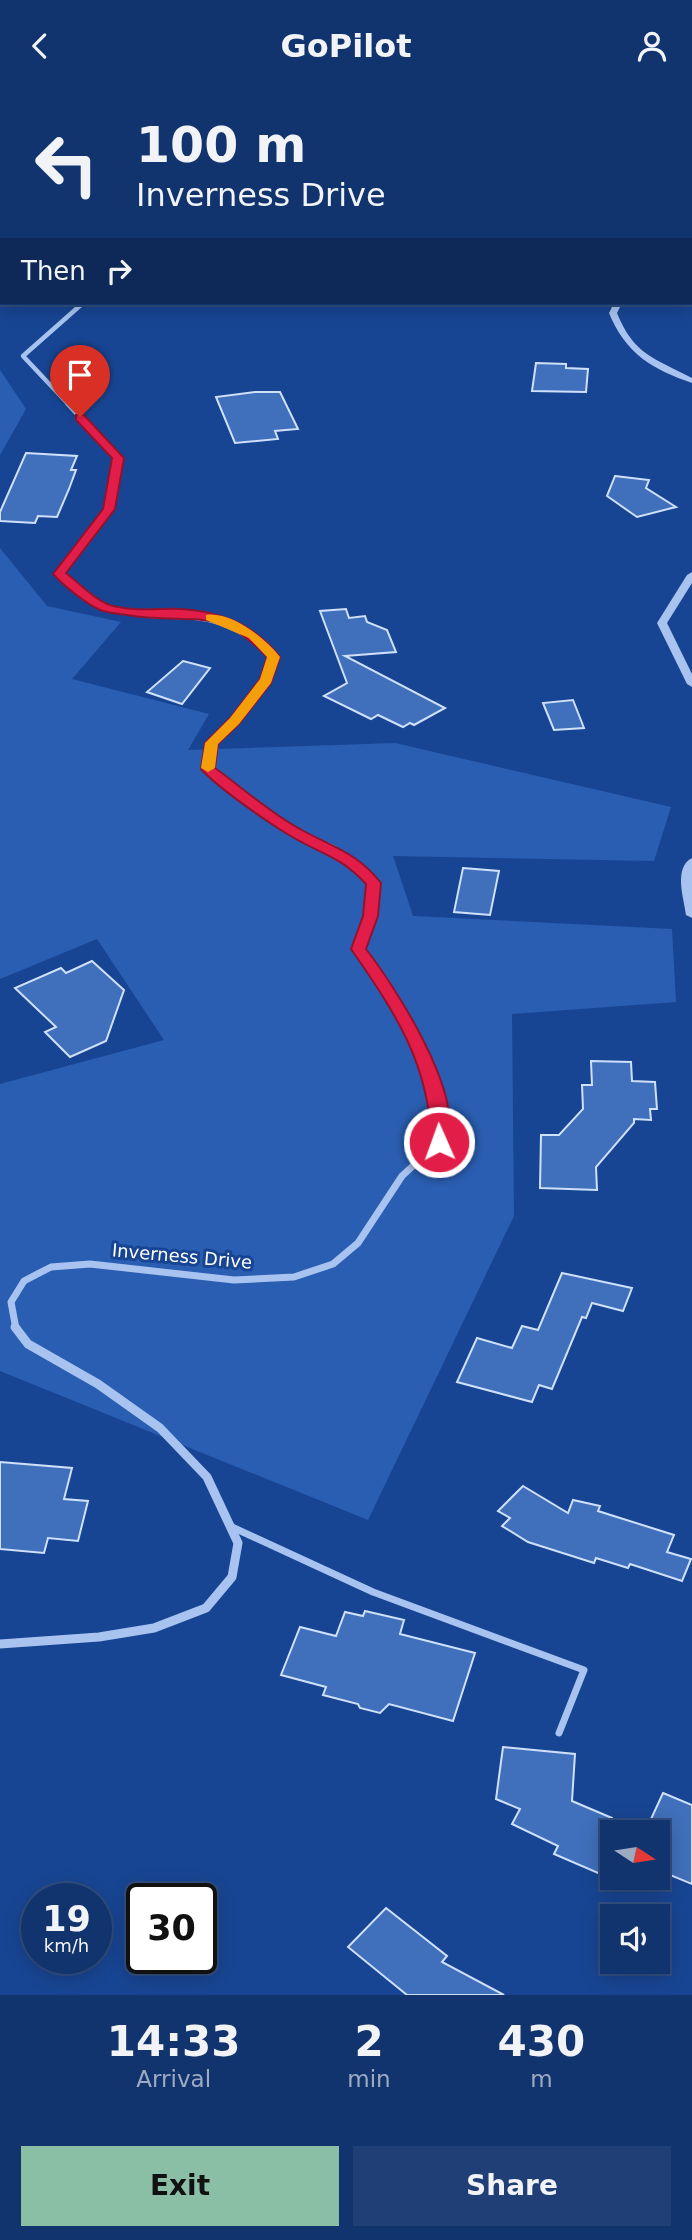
<!DOCTYPE html>
<html lang="en">
<head>
<meta charset="utf-8">
<style>
  body { margin:0; font-family:"DejaVu Sans",sans-serif; background:#1f3f76; color:#f1f3f6; height:100vh; display:flex; flex-direction:column; font-size:26px; white-space:nowrap }
  * { box-sizing:border-box; margin:0 }
  p { font-size:23px; color:#9caac2 }
  .icon { flex:none; width:38px; height:38px; fill:none; stroke:currentColor; stroke-width:2; stroke-linecap:round; stroke-linejoin:round }
  .map { position:relative; height:1904px; overflow:hidden }
  .drawer { display:flex; flex-direction:column; background:#12346e; flex:1 }
  .drawer>* { flex:none }
  .hud { position:absolute; left:0px; top:0px; width:693px; height:214px; box-shadow:0 4px 18px #0003,0 0 0 2px #314f81; background:#12346e; color:#f1f3f6; overflow:hidden }
  .needle { width:46px; rotate:102deg }
  .buttons { position:absolute; left:600px; top:1729px; display:grid; gap:14px }
  .buttons a { display:grid; place-items:center; width:70px; height:70px; border-radius:0px; background:#12346e; box-shadow:0 4px 18px #0003,0 0 0 2px #314f81; font-size:35px }
  .speed { position:absolute; left:21px; top:1792px; display:flex; gap:14px; font-size:35px; font-weight:700; text-align:center }
  .speed>* { display:grid; place-content:center; width:91px; height:91px; border-radius:50%; background:#12346e; box-shadow:0 4px 18px #0003,0 0 0 2px #314f81; line-height:1 }
  .speed small { font-size:18px; font-weight:400 }
  .speed .limit { border:4px solid #111; border-radius:10px; background:#fff; color:#111 }
  .pin { position:absolute; display:grid; place-items:center; width:60px; height:60px; color:#fff; margin:-72px -30px; border-radius:50% 50% 50% 0; rotate:-45deg; box-shadow:0 0 7px #0007 }
  .pin .icon { rotate:45deg }
  .me { position:absolute; width:77px; margin:-38px; rotate:358deg; stroke-linejoin:round; filter:drop-shadow(0 0 5px #0008) }
  .turn { display:flex; align-items:center; gap:24px; height:147px; padding:0 21px; font-size:32px }
  .turn .icon { width:91px; height:91px; stroke-width:2.5 }
  .turn b { display:block; font-size:49px; line-height:60px }
  .then { display:flex; align-items:center; height:66px; padding:0 21px; background:#0003; gap:14px; font-size:26px }
  .eta { display:flex; justify-content:space-evenly; align-items:center; height:119px; text-align:center }
  .eta b { font-size:42px; font-weight:600; line-height:49px }
  .action { display:flex; gap:14px; margin-top:auto; padding:14px 21px }
  .action a { flex:1; height:80px; border-radius:0px; background:#8abfa5; color:#111; font-size:28px; font-weight:600; line-height:80px; text-align:center }
  .action a+a { background:#1f3f76; color:#f1f3f6 }
  header { display:flex; justify-content:space-between; align-items:center; height:91px; padding:0 21px; background:#12346e; font-size:32px; font-weight:600 }
  .map>svg:first-child { display:block }
</style>
</head>
<body>
<header><svg class="icon" aria-label="back" viewBox="0 0 24 24"><path d="M15 5l-7 7 7 7"/></svg>GoPilot<svg class="icon" aria-label="person" viewBox="0 0 24 24"><circle cx="12" cy="8" r="4"/><path d="M4 21q1-7 8-7t8 7"/></svg></header>
<div class="map">
<svg width="692" height="1904" viewBox="0 0 692 1904">
  <rect width="100%" height="100%" fill="#184593"/>
  <g fill="#2a5eb2">
    <polygon points="0,279 26,318 0,364"/>
    <polygon points="0,457 47,515 121,531 72,588 209,623 188,659 395,652 671,716 654,770 393,765 413,825 672,838 676,911 512,923 514,1125 368,1429 0,1280 0,993 164,949 97,848 0,888"/>
  </g>
  <g fill="#406fbb" stroke="#cfe0fb" stroke-width="2">
    <polygon points="536,272 566,273 566,277 588,278 586,301 532,300"/>
    <polygon points="255,301 280,301 298,338 275,340 278,348 235,352 216,306"/>
    <polygon points="26,362 77,365 71,379 76,379 69,398 57,426 38,425 35,432 0,430 0,421"/>
    <polygon points="615,385 649,389 646,397 676,416 637,426 607,405"/>
    <polygon points="346,518 349,527 365,525 367,531 387,539 396,561 345,565 445,617 414,634 410,632 403,636 378,624 371,628 324,605 347,592 320,520"/>
    <polygon points="183,570 210,577 182,613 147,601"/>
    <polygon points="573,609 584,637 554,639 543,612"/>
    <polygon points="463,777 499,780 490,824 454,821"/>
    <polygon points="92,870 124,899 106,950 70,966 45,941 56,936 15,897 61,877 66,882"/>
    <polygon points="591,970 631,971 632,990 655,991 657,1018 650,1018 651,1029 634,1028 634,1032 596,1076 597,1099 540,1097 541,1044 559,1044 583,1018 582,994 592,994"/>
    <polygon points="562,1182 632,1197 623,1220 592,1212 586,1227 582,1226 552,1298 539,1294 532,1311 457,1291 477,1247 512,1257 522,1235 538,1239"/>
    <polygon points="0,1371 72,1377 64,1408 88,1410 78,1450 48,1447 44,1462 0,1458"/>
    <polygon points="523,1395 568,1422 573,1409 600,1415 598,1420 674,1444 667,1461 691,1468 682,1490 630,1473 628,1477 596,1467 594,1472 528,1451 502,1435 510,1427 498,1420"/>
    <polygon points="365,1520 404,1529 400,1543 475,1562 453,1630 389,1613 380,1622 360,1617 358,1613 323,1604 326,1596 281,1584 300,1536 336,1545 345,1521 363,1525"/>
    <polygon points="503,1656 575,1663 572,1710 612,1727 612,1788 554,1763 558,1755 512,1733 520,1718 496,1708"/>
    <polygon points="663,1702 692,1714 692,1793 658,1779 658,1741 645,1741"/>
    <polygon points="386,1817 447,1865 442,1871 504,1904 407,1904 348,1856"/>
  </g>
  <g fill="none" stroke-linecap="round" stroke-linejoin="round">
    <polyline stroke="#a8c3f0" stroke-width="7" points="232,1436 373,1501 584,1579 559,1642"/>
    <g stroke="#a8c3f0" stroke-width="4.5">
      <polyline points="147,2 149,0"/>
      <polyline points="70,315 23,265 83,212"/>
    </g>
    <path stroke="#a8c3f0" stroke-width="5" d="M68 313 118 367 109 418 59 483C74 494 89 511 108 517 179 538 208 505 273 566 262 601 238 627 211 652L208 678 265 719"/>
    <path stroke="#a8c3f0" stroke-width="7" d="M16 1238 11 1211 24 1190 51 1176 90 1173 234 1189 294 1186 333 1173 358 1152 402 1085 439 1051C434 976 402 917 358 858L370 825 374 792 356 773 332 757 295 741 262 717"/>
    <polyline stroke="#a8c3f0" stroke-width="9" points="0,1553 99,1546 154,1537 206,1517 232,1486 238,1452 207,1386 160,1337 98,1293 28,1253 15,1236"/>
    <g fill="#a8c3f0" fill-rule="evenodd">
      <polygon points="555,0 561,0 562,2 556,2"/>
      <path d="M614 212H622L617 222C634 264 654 267 692 287V292C652 278 626 263 609 222Z"/>
      <polygon points="692,481 692,492 667,532 692,583 692,596 687,593 657,532 687,484"/>
      <path d="M692 767V827L686 824C684 807 673 777 692 767Z"/>
    </g>
  </g>
  <path fill="#e11d48" stroke="#92132f" stroke-width="2" d="M76 324H84L124 367 115 418 66 482C79 492 95 509 110 514 133 521 157 517 181 518 220 520 255 534 280 566L271 592 239 633 218 653 215 677C243 697 270 722 300 738 332 756 357 761 381 792L378 825 366 858C394 894 469 1009 445 1055L439 1056 431 1051C430 973 394 920 351 858L363 825 366 793C339 764 320 763 289 744 266 730 218 697 201 678L205 652 230 627 260 588 267 566C217 512 188 535 127 524 119 523 108 522 100 519 85 512 64 495 53 483L103 418 112 367 76 329Z"/>
  <path fill="#f59e0b" d="M206 524C231 520 265 547 280 566L271 592 239 633 218 653 215 677 208 681 201 677 205 652 230 627 260 588 267 566 249 547 206 529Z"/>
  <g text-anchor="middle" dominant-baseline="central" stroke-width="6" stroke-linejoin="round" paint-order="stroke">
    <g font-size="18" fill="#fff" stroke="#184593">
      <text transform="translate(182 1165) rotate(5)">Inverness Drive</text>
    </g>
  </g>
</svg>
<div class="buttons">
<a><svg class="needle" viewBox="-14 -14 28 28"><path d="M0-13l5 13h-10z" fill="#e53935"/><path d="M0 13l5-13h-10z" fill="#9caac2"/></svg></a>
<a><svg class="icon" aria-label="sound" viewBox="0 0 24 24"><path d="M4 9h4l5-4v14l-5-4H4zM17 9q2 3 0 6"/></svg></a>
</div>
<div class="speed"><div>19<small>km/h</small></div><div class="limit">30</div></div>
<div class="pin" style="left:80px;top:326px;background:#d93025"><svg class="icon" aria-label="arrive" viewBox="0 0 24 24"><path d="M6 21V4h12l-3 4 3 4H6"/></svg></div>
<svg class="me" style="left:439px;top:1051px" viewBox="-20 -20 40 40"><circle r="17" fill="#e11d48" stroke="#fff" stroke-width="3"/><path d="M0-11L8 9 0 5-8 9z" fill="#fff"/></svg>
<div class="hud">
<div class="turn"><svg class="icon" aria-label="left" viewBox="0 0 24 24"><path d="M17 20v-9H6M10 6l-5 5 5 5"/></svg><div><b>100 m</b>Inverness Drive</div></div>
<div class="then">Then<svg class="icon" aria-label="right" viewBox="0 0 24 24"><path d="M7 20v-9h11M14 6l5 5-5 5"/></svg></div>
</div>
</div>
<section class="drawer">
<div class="eta">
<div><b>14:33</b><p>Arrival</p></div>
<div><b>2</b><p>min</p></div>
<div><b>430</b><p>m</p></div>
</div>
<div class="action"><a>Exit</a><a>Share</a></div>
</section>
</body>
</html>
